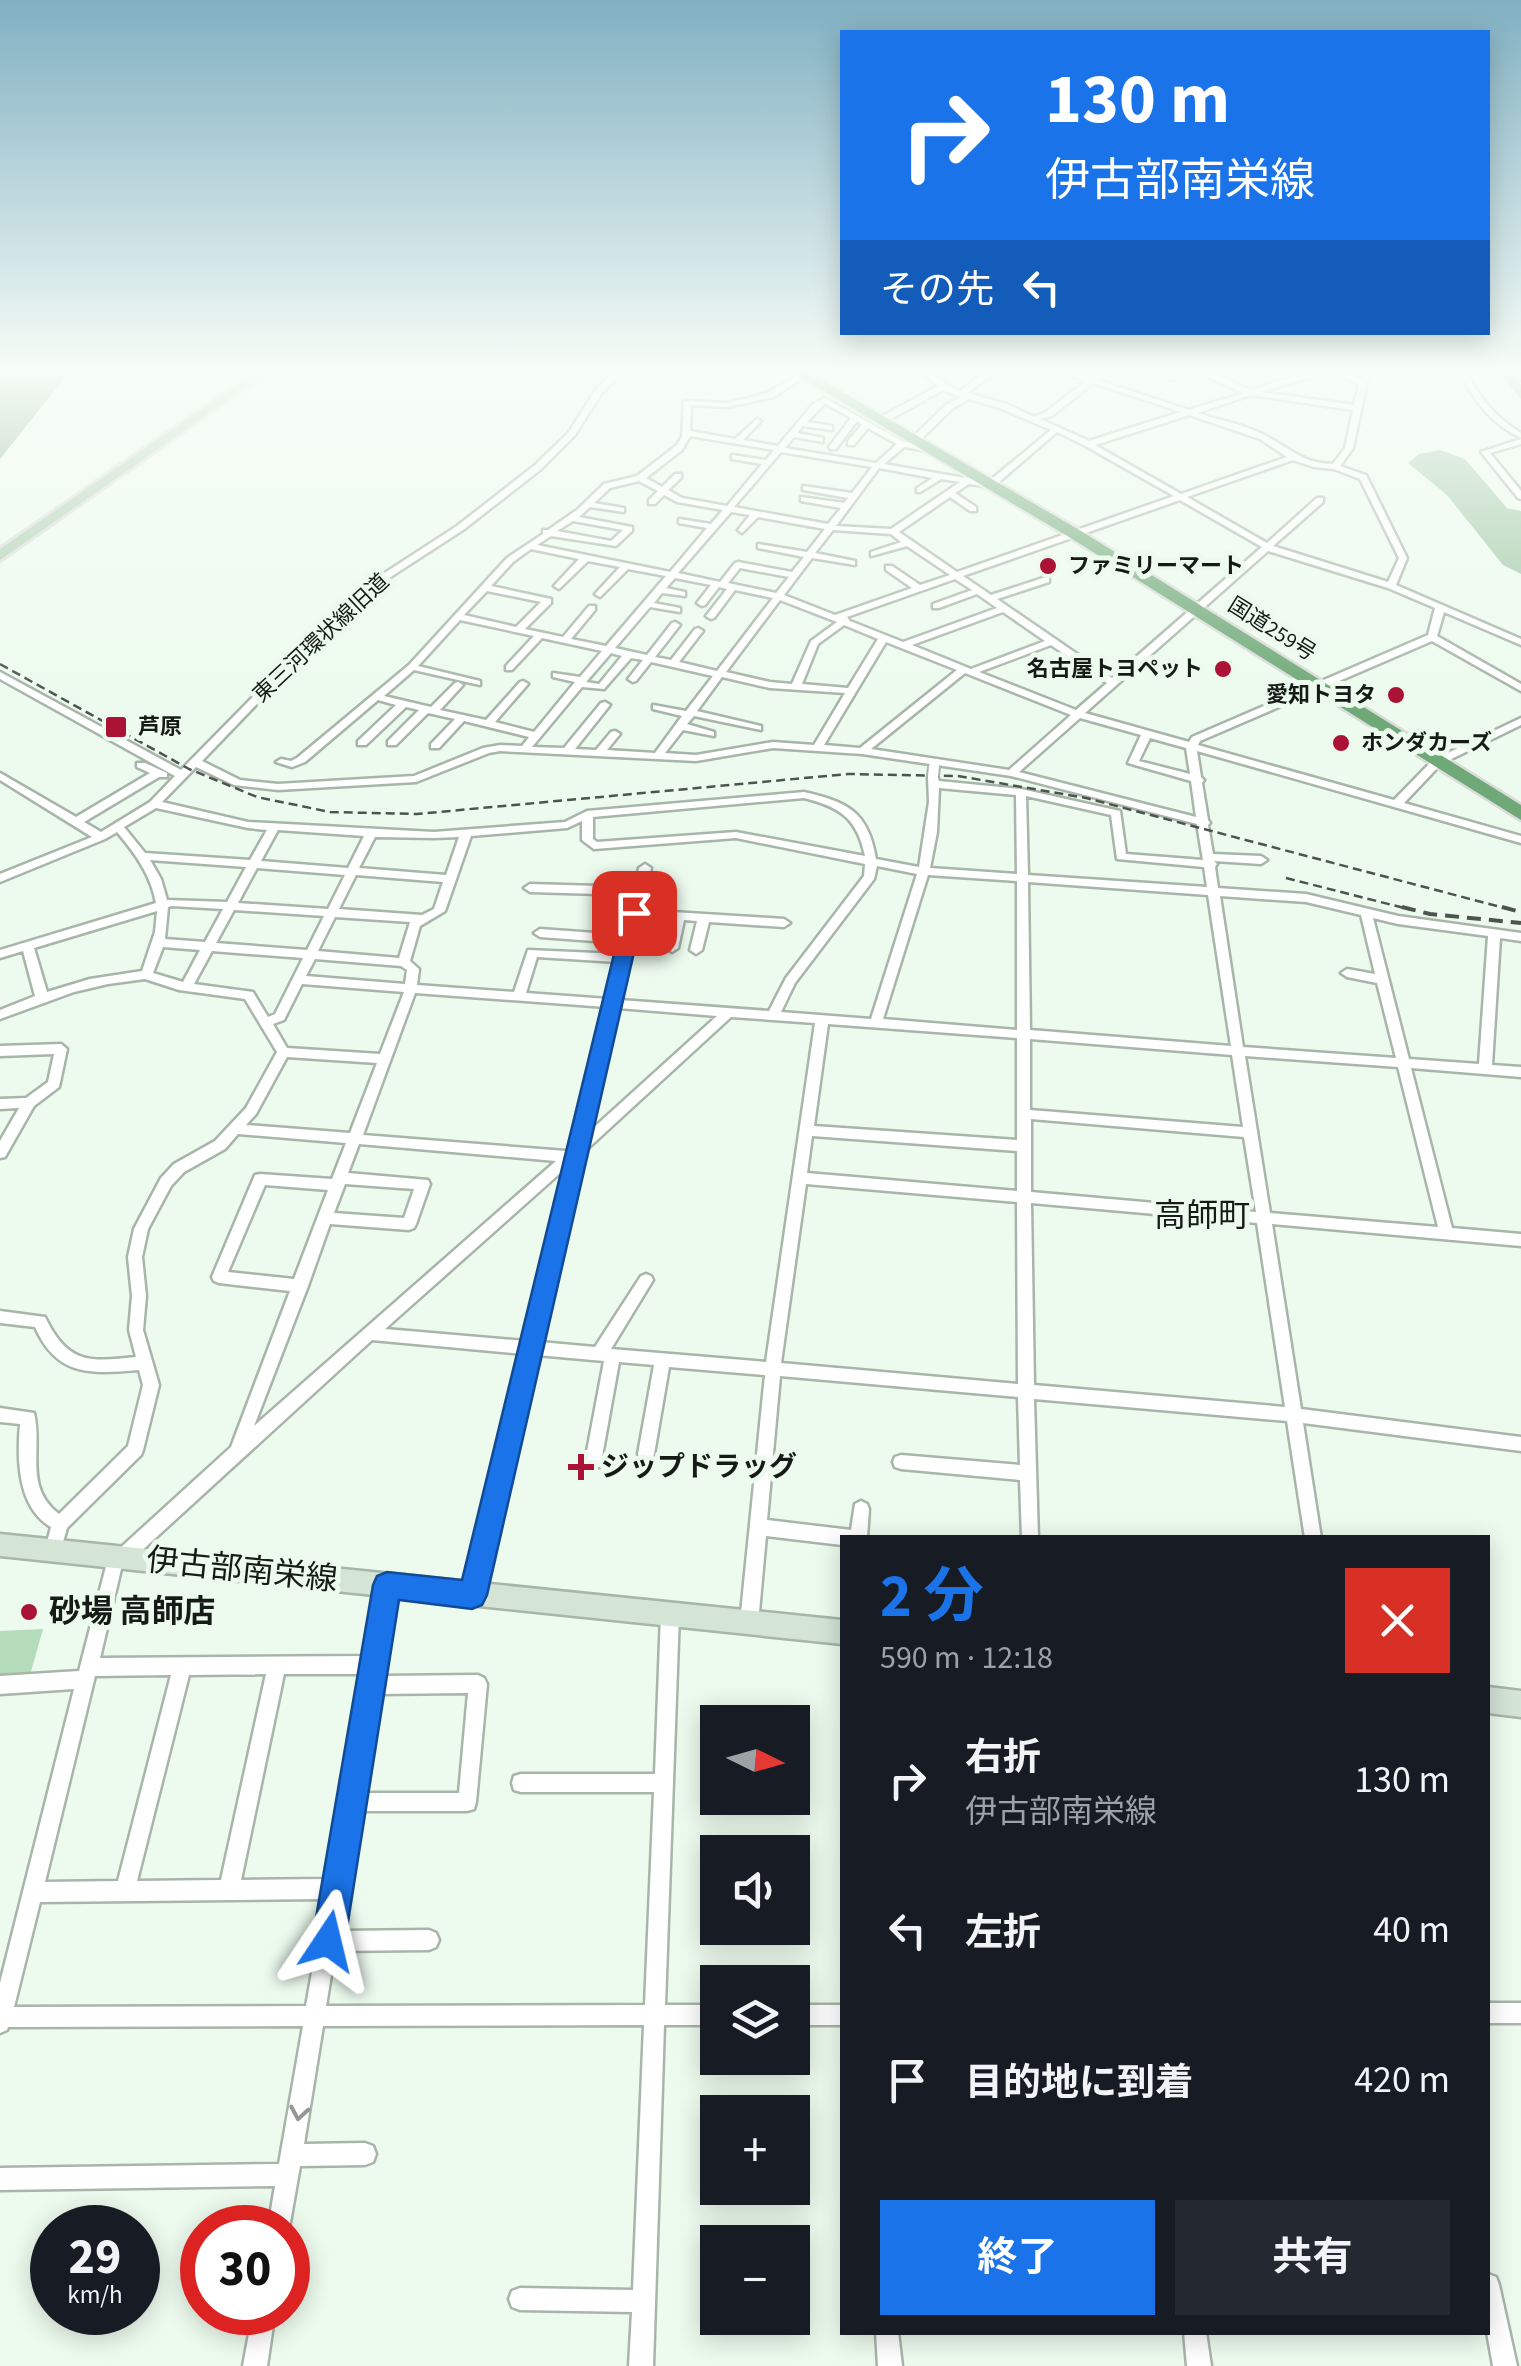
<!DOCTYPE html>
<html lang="ja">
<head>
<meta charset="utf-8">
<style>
  body { margin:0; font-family:"Source Sans 3","Noto Sans JP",sans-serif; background:#242831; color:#f1f3f6; height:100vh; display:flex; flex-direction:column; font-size:38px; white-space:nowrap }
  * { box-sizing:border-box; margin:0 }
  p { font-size:32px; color:#9ea1a6 }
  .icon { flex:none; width:55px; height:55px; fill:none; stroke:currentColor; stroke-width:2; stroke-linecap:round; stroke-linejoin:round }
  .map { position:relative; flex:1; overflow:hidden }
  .drawer { position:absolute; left:840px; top:1535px; width:650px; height:800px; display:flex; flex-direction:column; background:#171b24; border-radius:0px; box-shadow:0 5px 25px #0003 }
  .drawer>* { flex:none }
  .guide { position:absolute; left:840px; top:30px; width:650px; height:305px; border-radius:0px; box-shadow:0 5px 25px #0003; background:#1a73e8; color:#fff; overflow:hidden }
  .needle { width:65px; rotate:95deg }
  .buttons { position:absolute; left:700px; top:1705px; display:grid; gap:20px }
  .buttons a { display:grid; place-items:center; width:110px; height:110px; border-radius:0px; background:#171b24; box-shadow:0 5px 25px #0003; font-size:50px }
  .speed { position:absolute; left:30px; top:2205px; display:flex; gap:20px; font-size:50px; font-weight:700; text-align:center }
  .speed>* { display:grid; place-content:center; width:130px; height:130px; border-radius:50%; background:#171b24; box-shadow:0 5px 25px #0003; line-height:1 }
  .speed small { font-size:25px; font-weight:400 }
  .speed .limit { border:15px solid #d22; background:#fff; color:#111 }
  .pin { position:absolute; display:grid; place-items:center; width:85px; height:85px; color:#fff; margin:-42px; border-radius:20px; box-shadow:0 5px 15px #0006 }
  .me { position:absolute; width:110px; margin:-55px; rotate:10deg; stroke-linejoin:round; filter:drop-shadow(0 0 8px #0008) }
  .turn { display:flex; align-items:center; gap:35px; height:210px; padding:0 40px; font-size:45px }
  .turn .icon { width:130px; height:130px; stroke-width:2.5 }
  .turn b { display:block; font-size:70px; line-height:85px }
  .then { display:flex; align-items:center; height:95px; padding:0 40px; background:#0003; gap:20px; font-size:38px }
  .round { display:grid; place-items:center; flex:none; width:105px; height:105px; border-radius:0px; background:#242831 }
  .summary { display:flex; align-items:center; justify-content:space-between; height:170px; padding:0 40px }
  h1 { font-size:60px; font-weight:700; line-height:75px; color:#1a73e8 }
  .button { display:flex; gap:20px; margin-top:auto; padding:20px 40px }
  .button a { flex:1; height:115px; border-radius:0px; background:#1a73e8; color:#fff; font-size:40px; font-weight:700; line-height:115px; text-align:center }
  .button a+a { background:#242831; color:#f1f3f6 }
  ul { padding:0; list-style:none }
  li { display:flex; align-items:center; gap:30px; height:150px; padding:0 40px }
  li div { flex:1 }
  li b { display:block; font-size:38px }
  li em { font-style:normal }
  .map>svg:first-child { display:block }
</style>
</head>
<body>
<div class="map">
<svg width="1521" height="2366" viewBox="0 0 1521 2366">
  <rect width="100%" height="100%" fill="#edfbee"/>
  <polygon fill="#b5dcba" points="43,1629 30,1675 0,1676 0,1631"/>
  <polygon fill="#9fc5a3" points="1440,450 1465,459 1507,508 1521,511 1521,574 1503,565 1447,495 1408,463 1419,454"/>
  <polygon fill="#84a988" points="12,367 73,367 0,459 0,374"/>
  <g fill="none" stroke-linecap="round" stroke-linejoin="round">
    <polygon fill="#84a988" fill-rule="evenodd" points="1494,367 1508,367 1521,385 1521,399"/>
    <defs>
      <g id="street">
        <path d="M618 367H626L601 394 575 435 540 470 463 530 389 578 303 656 202 761 240 780 278 784 414 776 483 748 500 745 522 746 529 737 464 721 439 748H431V744L455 719 428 713 396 745H388V741L419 710 406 707 366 745H358V741L396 705 378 700 305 762 292 767 276 762 281 759 291 761 297 758 409 665 507 558 543 534V530H548L577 510 604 484 637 476 676 446 682 437 684 401 728 403 767 393 803 372 807 374 806 376 773 397 728 407 691 405 690 431 735 439 757 419 761 421 743 440 778 446 813 404 825 398 904 442 934 449 930 451 904 447 884 464 988 482 1051 430 1000 408 969 399 953 408 918 442H912V438L947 404 961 397 943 390 885 422H879V418L938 386 914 367C931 367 943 386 960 391L991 368 1020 367 996 372 967 393 1006 404 1034 417 1046 412 1086 381 1048 367H1057L1091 378 1105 367H1112L1097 380 1189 410 1244 393 1198 373 1172 380 1168 378 1192 370 1189 367H1198L1251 390 1324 367H1333L1360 379C1362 370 1370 367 1378 367L1368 377 1353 448 1340 466 1366 475 1407 558 1396 585 1521 639V645L1444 612 1437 636 1521 684V691L1432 641 1200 741 1198 745 1394 800 1433 760 1521 718V725L1441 764 1404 803 1521 836V843L1197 751 1201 777 1204 780 1202 783 1208 820 1210 823 1208 825 1213 854 1261 856 1267 860 1261 864 1214 861 1217 864 1215 867 1218 888 1306 894 1398 916 1521 933V941L1500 938 1492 1065 1521 1067V1077L1411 1068 1452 1228 1521 1234V1246L1272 1224 1301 1409 1521 1437V1451L1303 1423 1321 1538H1305L1287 1421 1034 1399 1038 1538H1022L1020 1480 901 1469 895 1467 893 1462 895 1457 901 1455 1020 1465 1018 1397 780 1376 767 1520 851 1530 855 1504 861 1501 867 1504 869 1509 867 1538H842V1545L766 1536 758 1623 755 1629 749 1631 743 1629 740 1623 765 1375 669 1367 654 1454 652 1459 646 1461 640 1459 638 1454 654 1365 619 1362 601 1462 599 1467 593 1469 587 1467 585 1462 604 1361 537 1355 481 1595 479 1601 473 1603 467 1601 465 1595 523 1354 372 1340 127 1564 122 1565 100 1658 366 1656 379 1585 381 1579 387 1577 393 1579 395 1585 383 1661 385 1665 381 1676 478 1675 484 1678 487 1684 476 1802 474 1809 467 1811H358L339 1931 429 1930 436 1933 439 1940 436 1947 429 1950 335 1951 326 2006 645 2005 654 1792H521L514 1790 512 1783 514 1776 521 1774H655L661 1614 664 1608 670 1606 676 1608 679 1614 665 2005H718V2025H664L653 2366H629L632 2312 520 2310 512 2307 509 2299 512 2291 520 2288 633 2290 644 2025 323 2026 304 2144 365 2143 373 2146 376 2154 373 2162 365 2165 300 2166 288 2234V2228H268L275 2186 0 2190V2168L279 2164 303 2026 8 2027 7 2030 0 2033V1983L74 1689 0 1694V1676L79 1671 110 1551 118 1550 231 1447 290 1291 219 1283 214 1281 212 1277 255 1175 260 1174 332 1179 346 1143 238 1134 225 1149 184 1172 171 1186 148 1229 142 1257 146 1296 143 1330 159 1385 143 1450 141 1455 67 1528 59 1556 53 1558 47 1556 45 1550 51 1527C17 1507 17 1458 20 1424L0 1422V1408L34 1413C43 1448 23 1487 59 1514L128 1446 143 1385 139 1370C91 1374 57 1377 35 1327L0 1323V1311L45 1317C68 1364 88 1362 136 1357L129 1330 132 1296 128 1257 134 1229 161 1178 174 1164 215 1141 246 1108 277 1052 245 999 179 990 145 979 108 984 74 992 0 1019V1010L35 996 23 951 0 958V950L156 903C151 875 135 853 117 832L105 839 0 882V874L92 837 0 780V773L76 817 150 773 137 767V763H145L167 773V777H159L84 822 101 832 150 802 175 776 0 679V672L181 770 297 652 383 574 457 526 534 466 569 432 595 391ZM1329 371 1359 384 1354 405 1261 392ZM1093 383 1181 412 1089 441 1040 419 1052 416ZM1251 395 1353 410 1345 448 1333 464C1302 463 1291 449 1266 436 1247 425 1218 420 1197 413ZM825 403 851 418 829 447 830 449H836L857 421 862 425 848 441V445H854L868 428 897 444 876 463 785 448 794 437 823 442V438L797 433 803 426 832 430V426L807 422ZM1189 415 1260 439 1287 457 1181 494 1095 445ZM1057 432 1082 444 1174 496 957 572 899 532 950 497 970 511H976V507L955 493 969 484 993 487ZM690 436 774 450 766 460 732 455V459L762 464 727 506 682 498 668 490 681 478V474H675L662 487 646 478 682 450ZM781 452 872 467 852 493 803 486V490L848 498 844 503 801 497V501L841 508 828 524 734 507ZM1293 460 1314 467 1334 469 1360 479 1399 558 1388 582 1273 546 1323 502V498H1317L1267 543 1187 497ZM879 468 933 478 917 488V492H920L941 479 960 482 891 529 836 526ZM639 481 658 491 649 500V504H655L664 495 677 502 723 510 711 524 679 519V523L707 528 670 572 537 545 551 536 616 546 632 531V527L579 517 590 507 624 512V508L594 503 610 488ZM1180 500 1262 547 1112 678 997 599 1049 582V578H1043L991 595 963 576ZM731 512 750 515 738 530 742 533 758 517 825 529 807 552 758 544V548L804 557 792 572 738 562 735 563 720 582 678 573ZM573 521 623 530 611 541 557 531ZM833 530 891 534 901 542 871 552V556L907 546 950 575 920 585 892 566H886V570L912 588 835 615 784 595 812 558 855 565V561L815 553ZM531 549 579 559 554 586 559 589 588 561 620 567 595 594 600 597 628 569 666 576 606 646 571 639 595 610V606H589L563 637 525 629 551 603V599L491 586 513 562ZM1268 551 1388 588 1435 608 1428 635 1192 737 1189 742 1085 713ZM740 568 789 577 776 593 728 583ZM675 578 711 585 697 603 702 606 705 605 719 587 727 589 706 616 711 619 714 618 735 590 773 598 717 671 679 662 703 631 698 628 695 629 671 660 655 657 680 625 675 622 672 623 647 655 615 648 650 607 680 612V608L654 603 662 593 685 596V592L666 588ZM955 579 972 590 933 604V608H939L977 594 997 608 903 642 850 621 847 617ZM487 591 541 602 516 627 464 615ZM780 600 837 622 811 641 792 684 770 682 726 672ZM1003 612 1045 641 971 669 912 645ZM460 620 534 636 506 666V670H512L542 638 602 651 580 677 553 673V677L575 682 534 732 495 722 528 684 523 681 520 682 486 720 440 710 463 685 458 682 455 683 431 707 384 696 414 670 480 685V681L418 666ZM844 625 878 639 848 688 802 684 818 644ZM886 642 957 670 860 748 824 745ZM1051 645 1107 683 1076 710 979 672ZM611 653 622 656 599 684 586 682ZM631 658 643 660 628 679 633 682 636 681 651 662 713 676 686 711 653 705V709L682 716 655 753 607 750 620 734 615 731 611 732 596 750 575 749 610 705 605 702 601 703 564 748 532 747 582 687 604 689ZM965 673 1071 715 1009 770 871 749ZM722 677 770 688 845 693 814 745 773 742 696 755 665 753 683 730 714 736V732L687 724 694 716 761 730V726L697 711ZM1080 718 1141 735 1128 763 1191 781 1196 817 1019 772ZM1150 738 1186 748 1190 774 1139 761ZM773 748 862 754 1011 776 1197 824 1203 860 1126 854 1120 811 1021 789 939 781 937 775 933 774 928 777 929 802 919 867 876 859C868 811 847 802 804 792L587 811 565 822 434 832 248 822 162 802 196 767 234 785 278 790 416 782 489 753 500 751 696 761ZM939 788 1016 795 1017 874 930 868 937 832ZM1026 796 1111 815 1117 859 1204 867 1207 887 1028 875ZM804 798C840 807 857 818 865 856L736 832 597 842 593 839V817ZM156 808 248 828 267 830 250 860 145 853 124 827ZM582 821V840L594 849 736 838 865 864 864 876 786 978 769 1011 620 1000 639 917 672 919 666 948 672 952 678 948 684 920 697 921 690 950 696 954 702 950 709 922 784 927 790 923 784 919 641 910 651 868 645 864 639 868 635 887 530 884 524 888 530 892 633 895 623 935 540 929 534 933 540 937 621 943 619 954 528 950 514 992 417 985 419 969 410 961 420 926 445 911 471 836 567 828ZM278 830 364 836 348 868 261 861ZM375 837 434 838 459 837 446 875 359 868ZM150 860 246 867 227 902 167 900 161 879ZM877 866 917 874 871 1019 781 1012 795 983 874 879ZM257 868 345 875 328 909 238 903ZM356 875 443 882 434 909 422 915 339 909ZM928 875 1017 881V1030L883 1019ZM1028 882 1208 895 1231 1046 1030 1030ZM1220 896 1306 902 1361 915 1375 974 1347 969 1341 973 1347 977 1377 983 1396 1058 1243 1047ZM172 906 223 909 205 942 165 939 168 907ZM234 910 324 916 307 950 216 943ZM157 911 155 932 142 971 90 979 47 992 34 948ZM335 917 410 922 399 958 318 951ZM1373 918 1398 924 1488 936 1479 1064 1409 1059ZM163 947 200 950 183 982 153 973ZM212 951 303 958 275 1014 268 1017 253 992 194 984ZM537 957 617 962 608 999 526 993ZM315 959 401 966 407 970 405 984 306 976ZM302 984 404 992 380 1054 287 1048 273 1024 284 1020ZM415 993 606 1007 573 1146 566 1151 363 1135ZM618 1008 717 1016 590 1131ZM731 1017 815 1023 766 1362 611 1349 653 1280 651 1276 646 1274 641 1276 595 1347 540 1342 585 1151ZM828 1024 1017 1038V1140L814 1126ZM1030 1039 1232 1055 1243 1127 1030 1110ZM1245 1056 1398 1067 1438 1227 1270 1213ZM287 1057 377 1063 350 1133 246 1125 256 1114ZM1031 1119 1244 1137 1256 1212 1031 1192ZM812 1136 1017 1151V1191L807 1173ZM359 1144 556 1161 254 1426 308 1286 330 1224 409 1230 414 1228 416 1224 430 1184 428 1180 348 1173ZM568 1166 526 1341 385 1329ZM345 1184 414 1189 404 1218 334 1213ZM806 1184 1017 1202 1018 1384 781 1363ZM265 1185 328 1190 294 1279 228 1272ZM1031 1203 1257 1223 1285 1407 1034 1385ZM266 1674 221 1880 137 1881 189 1675ZM284 1674H363L328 1879 241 1880ZM171 1675 118 1881 45 1882 95 1676ZM468 1693 459 1793H361L378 1694ZM325 1899 306 2006 14 2007 40 1902Z"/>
        <polygon points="1149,367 1159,367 1155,369"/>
        <path d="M1458 367H1464C1478 396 1493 416 1521 433V438C1490 423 1471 398 1458 367Z"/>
        <polygon points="1521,439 1521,444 1490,453 1521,491 1521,499 1518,498 1481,452"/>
        <polygon points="61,1044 67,1049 59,1087 34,1106 5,1157 0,1158 0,1141 19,1108 0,1109 0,1099 26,1098 48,1082 54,1054 0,1056 0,1046"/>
        <rect x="1488" y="2003" width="33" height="20"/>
        <rect x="792" y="2005" width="50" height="20"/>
        <polygon points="1488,2274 1496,2277 1499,2285 1517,2366 1493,2366 1487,2332"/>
        <polygon points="253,2312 275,2312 267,2366 243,2366"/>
        <polygon points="876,2332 898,2332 902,2366 878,2366"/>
        <polygon points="1184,2332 1206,2332 1211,2366 1187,2366"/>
      </g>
      <g id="secondary">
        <polygon points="1510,367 1520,367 1521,380 1517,379"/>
        <polygon points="0,1534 842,1620 842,1644 0,1556"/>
        <polygon points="1488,1687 1521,1691 1521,1717 1488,1713"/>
      </g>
      <polygon id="primary" points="262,367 275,367 0,560 0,549"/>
      <polygon id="highway" points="783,367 799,367 1081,531 1521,805 1521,820 1069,537"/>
    </defs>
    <use href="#street" stroke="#a8b5a9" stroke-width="5"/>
    <use href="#secondary" stroke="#a8b5a9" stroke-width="5"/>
    <use href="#primary" stroke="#dadbda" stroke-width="6"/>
    <use href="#highway" stroke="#dadbda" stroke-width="5"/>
    <use href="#street" fill="#fff" fill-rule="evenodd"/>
    <use href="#secondary" fill="#d4e5d6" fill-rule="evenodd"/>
    <use href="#primary" fill="#a9cbae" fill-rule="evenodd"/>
    <use href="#highway" fill="#70a978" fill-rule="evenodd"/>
    <g stroke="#4c544d" stroke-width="2.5" stroke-dasharray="9 5" stroke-linecap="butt">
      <polyline points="0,664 189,769 257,797 330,812 417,814 848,774 958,776 1086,798 1512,910"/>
      <polyline points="1286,878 1412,910"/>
    </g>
    <g stroke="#4c544d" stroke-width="4" stroke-dasharray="14 8" stroke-linecap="butt">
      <polyline points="1402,907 1430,914 1521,923"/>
      <polyline points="1502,907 1521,912"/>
    </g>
    <defs>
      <polyline id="street-bridge" points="933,776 934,767"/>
    </defs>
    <use href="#street-bridge" stroke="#a8b5a9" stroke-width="14" stroke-linecap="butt"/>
    <use href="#street-bridge" stroke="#fff" stroke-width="10"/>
  </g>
  <defs><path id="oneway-chevron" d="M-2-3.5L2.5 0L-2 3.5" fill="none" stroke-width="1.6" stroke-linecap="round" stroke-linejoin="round" transform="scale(2.5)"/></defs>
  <use stroke="#969897" href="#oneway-chevron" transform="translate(299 2113) rotate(100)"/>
  <linearGradient id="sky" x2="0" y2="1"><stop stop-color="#80b0c2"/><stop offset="0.53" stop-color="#f7fdf7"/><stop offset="1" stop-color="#f7fdf7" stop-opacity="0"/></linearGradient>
  <rect width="1521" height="698" fill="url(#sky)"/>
  <polygon fill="#1a73e8" stroke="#114b97" stroke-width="2.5" points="634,906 643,913 487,1595 482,1605 472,1609 399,1600 345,1941 340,1953 328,1958 317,1953 312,1941 373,1585 377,1576 387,1572 462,1580 624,913"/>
  <g fill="#aa1336" stroke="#edfbee" stroke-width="4">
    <circle cx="1048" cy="566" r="10"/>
    <circle cx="1223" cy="669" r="10"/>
    <circle cx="1396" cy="695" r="10"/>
    <rect x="104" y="715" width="24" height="24" rx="5"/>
    <circle cx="1341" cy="743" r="10"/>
    <path d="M576 1452h10v10h10v10h-10v10h-10v-10h-10v-10h10z"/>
    <circle cx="29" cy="1612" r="10"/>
  </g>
  <g text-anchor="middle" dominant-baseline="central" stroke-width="10" stroke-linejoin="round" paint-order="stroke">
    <g font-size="22" font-weight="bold" fill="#161b17" stroke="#edfbee" text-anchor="start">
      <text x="1068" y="566">ファミリーマート</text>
      <text x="1203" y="669" text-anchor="end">名古屋トヨペット</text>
      <text x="1376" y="695" text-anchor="end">愛知トヨタ</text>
      <text x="138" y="727">芦原</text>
      <text x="1361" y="743">ホンダカーズ</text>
    </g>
    <g font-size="22" fill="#161b17" stroke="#edfbee">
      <text transform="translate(1272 629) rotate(32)">国道259号</text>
      <text transform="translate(321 638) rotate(-43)">東三河環状線旧道</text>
    </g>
    <g font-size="28" font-weight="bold" fill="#161b17" stroke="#edfbee" text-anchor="start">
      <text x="601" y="1467">ジップドラッグ</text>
    </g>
    <g font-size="32" fill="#161b17" stroke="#edfbee">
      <text x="1202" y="1216">高師町</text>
    </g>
    <g font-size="32" fill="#161b17" stroke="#edfbee">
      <text transform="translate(242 1570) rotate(6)">伊古部南栄線</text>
    </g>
    <g font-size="32" font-weight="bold" fill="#161b17" stroke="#edfbee" text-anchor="start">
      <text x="49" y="1612">砂場 高師店</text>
    </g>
  </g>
</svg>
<div class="buttons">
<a><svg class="needle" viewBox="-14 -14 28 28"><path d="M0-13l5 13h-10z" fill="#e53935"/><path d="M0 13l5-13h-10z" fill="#9ea1a6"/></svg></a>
<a><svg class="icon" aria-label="sound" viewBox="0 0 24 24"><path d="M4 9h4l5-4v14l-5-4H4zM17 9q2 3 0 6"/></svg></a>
<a><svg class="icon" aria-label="layers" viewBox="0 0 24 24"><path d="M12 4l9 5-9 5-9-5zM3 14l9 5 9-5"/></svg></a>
<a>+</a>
<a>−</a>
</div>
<div class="speed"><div>29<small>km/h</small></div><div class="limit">30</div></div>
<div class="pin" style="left:634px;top:913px;background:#d93025"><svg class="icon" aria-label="arrive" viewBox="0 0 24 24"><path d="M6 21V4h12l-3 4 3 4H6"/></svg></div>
<svg class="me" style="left:328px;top:1941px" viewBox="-20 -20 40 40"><path d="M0-17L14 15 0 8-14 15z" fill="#1a73e8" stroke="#fff" stroke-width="4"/></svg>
<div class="guide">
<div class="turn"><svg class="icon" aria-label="right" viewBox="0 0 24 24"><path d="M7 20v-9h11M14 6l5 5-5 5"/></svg><div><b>130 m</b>伊古部南栄線</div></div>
<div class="then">その先<svg class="icon" aria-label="left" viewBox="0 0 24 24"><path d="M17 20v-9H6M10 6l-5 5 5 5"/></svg></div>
</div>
<section class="drawer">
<div class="summary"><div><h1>2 分</h1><p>590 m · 12:18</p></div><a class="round" style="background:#d93025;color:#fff"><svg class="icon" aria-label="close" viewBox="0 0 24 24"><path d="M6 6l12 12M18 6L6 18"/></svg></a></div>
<ul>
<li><svg class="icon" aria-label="right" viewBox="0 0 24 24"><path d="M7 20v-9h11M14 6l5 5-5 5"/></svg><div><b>右折</b><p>伊古部南栄線</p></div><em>130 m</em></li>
<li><svg class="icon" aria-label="left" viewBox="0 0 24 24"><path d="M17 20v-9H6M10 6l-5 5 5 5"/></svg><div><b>左折</b></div><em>40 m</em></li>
<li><svg class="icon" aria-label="arrive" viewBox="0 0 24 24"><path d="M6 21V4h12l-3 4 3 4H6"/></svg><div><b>目的地に到着</b></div><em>420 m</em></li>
</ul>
<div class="button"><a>終了</a><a>共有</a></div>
</section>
</div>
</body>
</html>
